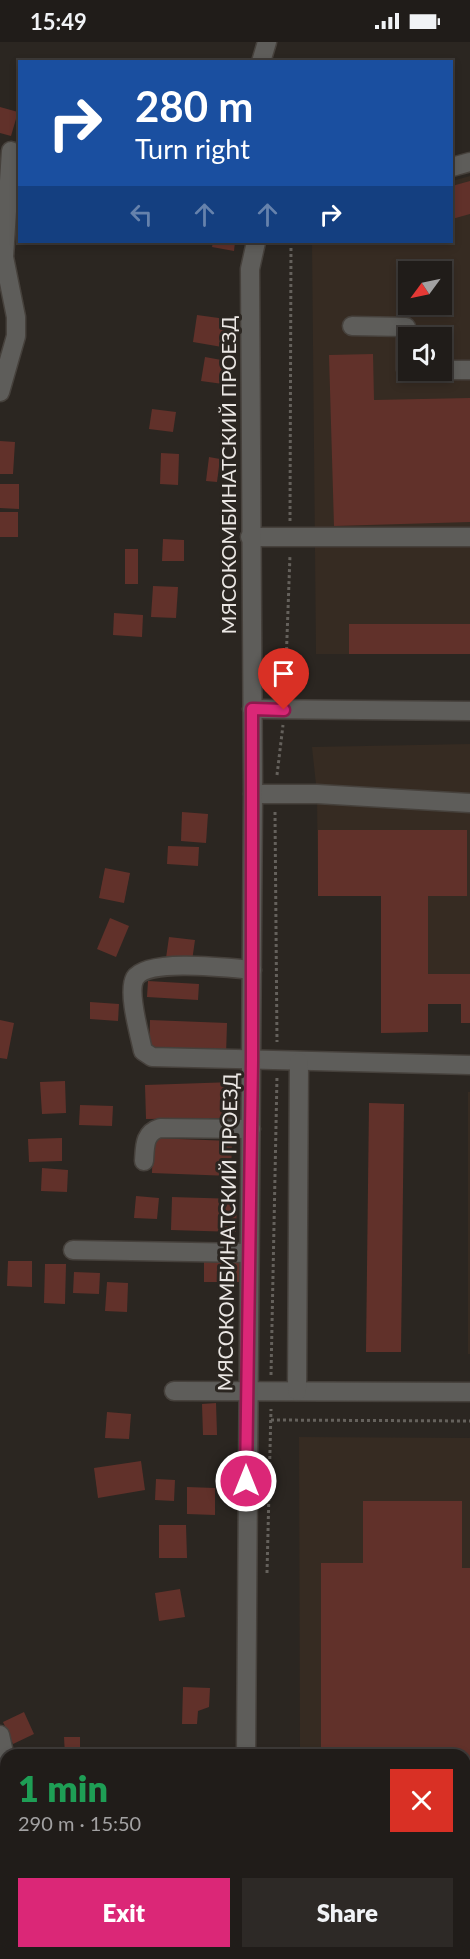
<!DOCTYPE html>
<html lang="en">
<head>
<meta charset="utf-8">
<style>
  body { margin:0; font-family:Lato,sans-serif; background:#2d2926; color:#f1f3f6; height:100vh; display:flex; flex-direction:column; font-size:22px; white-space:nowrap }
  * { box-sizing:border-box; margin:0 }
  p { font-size:20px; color:#a2a1a2 }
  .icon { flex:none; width:33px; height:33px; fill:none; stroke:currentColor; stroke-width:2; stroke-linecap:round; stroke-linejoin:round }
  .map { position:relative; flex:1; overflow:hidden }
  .drawer { position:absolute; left:0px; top:1707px; width:471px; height:210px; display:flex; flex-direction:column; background:#201c19; border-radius:18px 18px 0 0; box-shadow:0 3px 9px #0003,0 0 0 2px #3d3a38 }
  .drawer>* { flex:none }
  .banner { position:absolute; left:18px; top:18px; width:435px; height:183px; border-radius:0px; box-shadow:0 3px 9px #0003,0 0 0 2px #3d3a38; background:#1a4fa0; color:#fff; overflow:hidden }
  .needle { width:39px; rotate:237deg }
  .fabs { position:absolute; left:398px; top:219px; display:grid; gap:12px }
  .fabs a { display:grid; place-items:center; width:54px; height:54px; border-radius:0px; background:#201c19; box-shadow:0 3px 9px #0003,0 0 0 2px #3d3a38; font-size:30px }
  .pin { position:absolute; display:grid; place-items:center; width:51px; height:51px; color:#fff; margin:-62px -26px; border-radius:50% 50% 50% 0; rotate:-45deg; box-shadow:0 0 6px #0007 }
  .pin .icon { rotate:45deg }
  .me { position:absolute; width:66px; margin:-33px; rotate:0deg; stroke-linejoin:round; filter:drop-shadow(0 0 4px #0008) }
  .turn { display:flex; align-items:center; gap:21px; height:126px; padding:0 18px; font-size:27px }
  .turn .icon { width:78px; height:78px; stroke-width:2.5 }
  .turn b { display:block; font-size:42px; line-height:51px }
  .lanes { display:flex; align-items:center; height:57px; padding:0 18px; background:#0003; justify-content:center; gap:30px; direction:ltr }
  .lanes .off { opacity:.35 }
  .round { display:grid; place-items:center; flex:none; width:63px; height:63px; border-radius:0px; background:#2d2926 }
  .overview { display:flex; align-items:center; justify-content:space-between; height:102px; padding:0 18px }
  h1 { font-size:36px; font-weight:800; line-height:45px; color:#1e9e55 }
  .action { display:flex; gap:12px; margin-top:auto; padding:12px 18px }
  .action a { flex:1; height:69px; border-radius:0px; background:#db2777; color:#fff; font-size:24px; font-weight:800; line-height:69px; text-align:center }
  .action a+a { background:#2d2926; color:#f1f3f6 }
  .status { display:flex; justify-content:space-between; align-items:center; height:42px; padding:0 30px; background:#201c19; direction:ltr }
  .status svg { height:16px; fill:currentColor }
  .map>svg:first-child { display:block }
</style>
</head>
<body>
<div class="status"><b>15:49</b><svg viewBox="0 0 49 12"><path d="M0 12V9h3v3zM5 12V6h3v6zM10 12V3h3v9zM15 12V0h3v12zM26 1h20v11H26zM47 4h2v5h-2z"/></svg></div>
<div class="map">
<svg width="470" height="1917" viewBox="0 0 470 1917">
  <rect width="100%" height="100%" fill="#2b2621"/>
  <g fill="#362b22" fill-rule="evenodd">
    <path d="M470 134V612H316L312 200H452V139ZM408 230H441V262H408ZM408 296H441V328H408Z"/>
    <polygon points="470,702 470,981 461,981 461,962 428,962 428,990 381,991 381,854 318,854 317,752 312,705"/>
    <rect x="468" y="1050" width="2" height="262"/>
    <polygon points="299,1395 470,1396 470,1917 300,1917 300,1911 465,1911 465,1713 300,1713"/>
  </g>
  <g fill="#61312a">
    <polygon points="0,65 18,70 11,94 0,91"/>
    <polygon points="470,139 470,172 452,177 452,144"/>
    <polygon points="213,200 235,200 234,209 212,205"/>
    <polygon points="197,273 226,277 222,305 193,300"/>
    <polygon points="373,312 374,358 470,356 470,480 334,484 329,313"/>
    <polygon points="205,315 227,319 223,342 201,339"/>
    <polygon points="152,367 176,370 173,390 149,387"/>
    <polygon points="0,399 15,400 13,432 0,432"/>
    <polygon points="161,411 179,412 178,443 160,442"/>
    <polygon points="209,415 220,417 217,440 206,439"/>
    <polygon points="0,442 19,442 19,467 0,466"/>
    <rect x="0" y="470" width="18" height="25"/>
    <polygon points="163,497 184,498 184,519 162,519"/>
    <rect x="125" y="507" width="13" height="35"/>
    <polygon points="153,544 178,545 176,576 151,575"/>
    <polygon points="114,571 143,573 142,595 113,593"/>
    <rect x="349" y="582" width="121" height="30"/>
    <polygon points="182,770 208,772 206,801 181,799"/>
    <polygon points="318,788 467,788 467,854 428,854 428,932 470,932 470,981 461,981 461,962 428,962 428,990 381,991 381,854 318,854"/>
    <polygon points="168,804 199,805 198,824 167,822"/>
    <polygon points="105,826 130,831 124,861 99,856"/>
    <polygon points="110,876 129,884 116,915 97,907"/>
    <polygon points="169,895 195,898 192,919 166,916"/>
    <polygon points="148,939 199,942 198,958 147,955"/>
    <polygon points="90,960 119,962 118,979 90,977"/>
    <polygon points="0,978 14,981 7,1017 0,1016"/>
    <polygon points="150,978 227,981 226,1013 149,1010"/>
    <polygon points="65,1039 66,1071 42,1072 40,1040"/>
    <polygon points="234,1040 235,1076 146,1077 145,1043"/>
    <polygon points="369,1061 404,1062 401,1310 366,1310"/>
    <polygon points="80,1063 113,1064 112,1084 79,1083"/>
    <polygon points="62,1096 62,1119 29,1120 28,1097"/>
    <polygon points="153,1096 232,1099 231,1134 152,1131"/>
    <polygon points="42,1126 68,1128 67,1150 41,1149"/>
    <polygon points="136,1154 159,1156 157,1177 134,1176"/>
    <polygon points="172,1155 237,1157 236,1190 171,1188"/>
    <rect x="204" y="1218" width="36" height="22"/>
    <polygon points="8,1219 32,1219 32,1245 7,1244"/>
    <polygon points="45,1222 66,1222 65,1262 44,1261"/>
    <polygon points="74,1230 100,1231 99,1252 73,1251"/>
    <polygon points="107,1240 128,1241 127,1270 105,1269"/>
    <polygon points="216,1361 217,1393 203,1393 202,1362"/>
    <polygon points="107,1370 131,1372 129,1397 105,1396"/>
    <polygon points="141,1419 145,1448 98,1456 94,1426"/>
    <polygon points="156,1437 175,1438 174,1459 155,1458"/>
    <polygon points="187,1445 215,1446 215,1473 187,1472"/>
    <polygon points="363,1459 462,1459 462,1526 470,1526 470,1737 465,1737 465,1713 321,1713 321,1521 363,1521"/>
    <polygon points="159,1483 186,1483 187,1516 159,1516"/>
    <polygon points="180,1547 185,1575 159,1579 155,1551"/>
    <polygon points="183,1645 210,1646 209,1665 198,1669 197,1682 182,1682"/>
    <polygon points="24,1670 34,1692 13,1702 3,1680"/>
    <polygon points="64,1695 80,1695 80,1713 65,1713"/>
    <rect x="465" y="1834" width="5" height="38"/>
  </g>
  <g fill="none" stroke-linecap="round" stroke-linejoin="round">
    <defs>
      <g id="minor">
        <polyline points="261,20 267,0"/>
        <polyline points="452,125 470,120"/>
        <polyline points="352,284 406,285 406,328 408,328"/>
        <polyline points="441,328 470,328"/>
        <polyline points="0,350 16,294 16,275 4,215 11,109"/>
        <polyline points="250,495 470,495"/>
        <polyline points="252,667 470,669"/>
        <polyline points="253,752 317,752 470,761"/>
        <path d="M252 928C230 926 147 916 135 936 127 950 140 994 143 1009L152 1015 470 1023"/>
        <path d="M144 1119C145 1104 144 1091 160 1086L251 1087"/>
        <polyline points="73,1208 249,1211"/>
        <polyline points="174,1349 470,1350"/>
        <polyline points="297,1349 299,1020"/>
        <polyline points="0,1693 6,1720"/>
        <polyline points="246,1713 253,752 250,227 256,200"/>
        <polyline points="465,1772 470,1772"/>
        <polyline points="13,1917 15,1911"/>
        <polyline points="244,1917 244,1911"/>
      </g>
    </defs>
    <use href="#minor" stroke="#46413c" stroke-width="21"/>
    <g stroke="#65615c" stroke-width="3" stroke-dasharray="3 3" stroke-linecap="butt">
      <polyline points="290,479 291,200"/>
      <polyline points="285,650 290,513"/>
      <polyline points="277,733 283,683"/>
      <polyline points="275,770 277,1000"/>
      <polyline points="271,1333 277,1034"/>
      <polyline points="271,1378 470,1379"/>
      <polyline points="267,1531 271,1367"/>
    </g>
    <use href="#minor" stroke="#5e5d5a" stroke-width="18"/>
  </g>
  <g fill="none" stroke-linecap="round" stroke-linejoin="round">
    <defs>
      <polyline id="route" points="246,1439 252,1019 252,667 284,668"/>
    </defs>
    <use href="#route" stroke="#8e194d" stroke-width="15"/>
    <use href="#route" stroke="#db2777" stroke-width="10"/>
  </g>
  <g text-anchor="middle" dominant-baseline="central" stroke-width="6" stroke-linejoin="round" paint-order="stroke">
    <g font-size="20" fill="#ebe7e4" stroke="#2b2621">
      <text transform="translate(228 433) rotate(-90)">МЯСОКОМБИНАТСКИЙ ПРОЕЗД</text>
      <text transform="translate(227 1190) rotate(-89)">МЯСОКОМБИНАТСКИЙ ПРОЕЗД</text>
    </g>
  </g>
</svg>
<div class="fabs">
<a><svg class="needle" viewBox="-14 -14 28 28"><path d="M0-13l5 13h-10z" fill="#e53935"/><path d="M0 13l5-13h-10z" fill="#a2a1a2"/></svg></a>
<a><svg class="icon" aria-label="sound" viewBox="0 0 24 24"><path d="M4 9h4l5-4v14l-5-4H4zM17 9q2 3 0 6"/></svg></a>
</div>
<div class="pin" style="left:284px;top:668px;background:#d93025"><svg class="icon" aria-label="arrive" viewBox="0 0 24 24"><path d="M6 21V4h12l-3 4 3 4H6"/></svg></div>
<svg class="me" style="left:246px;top:1439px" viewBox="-20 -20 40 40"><circle r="17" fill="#db2777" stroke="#fff" stroke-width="3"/><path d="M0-11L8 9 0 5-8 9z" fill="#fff"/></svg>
<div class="banner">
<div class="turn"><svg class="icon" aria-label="right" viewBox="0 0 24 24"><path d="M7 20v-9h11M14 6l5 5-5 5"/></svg><div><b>280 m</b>Turn right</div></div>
<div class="lanes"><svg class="icon off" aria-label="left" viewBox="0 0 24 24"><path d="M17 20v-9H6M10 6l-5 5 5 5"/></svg><svg class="icon off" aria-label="ahead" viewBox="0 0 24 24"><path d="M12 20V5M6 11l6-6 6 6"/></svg><svg class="icon off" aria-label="ahead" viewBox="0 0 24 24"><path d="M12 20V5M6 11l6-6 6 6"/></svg><svg class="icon" aria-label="right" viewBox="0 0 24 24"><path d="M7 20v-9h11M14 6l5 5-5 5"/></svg></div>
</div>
<section class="drawer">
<div class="overview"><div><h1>1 min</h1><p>290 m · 15:50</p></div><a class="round" style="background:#d93025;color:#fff"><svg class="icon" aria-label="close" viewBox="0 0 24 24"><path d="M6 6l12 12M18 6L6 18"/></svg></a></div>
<div class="action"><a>Exit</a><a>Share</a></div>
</section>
</div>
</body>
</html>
